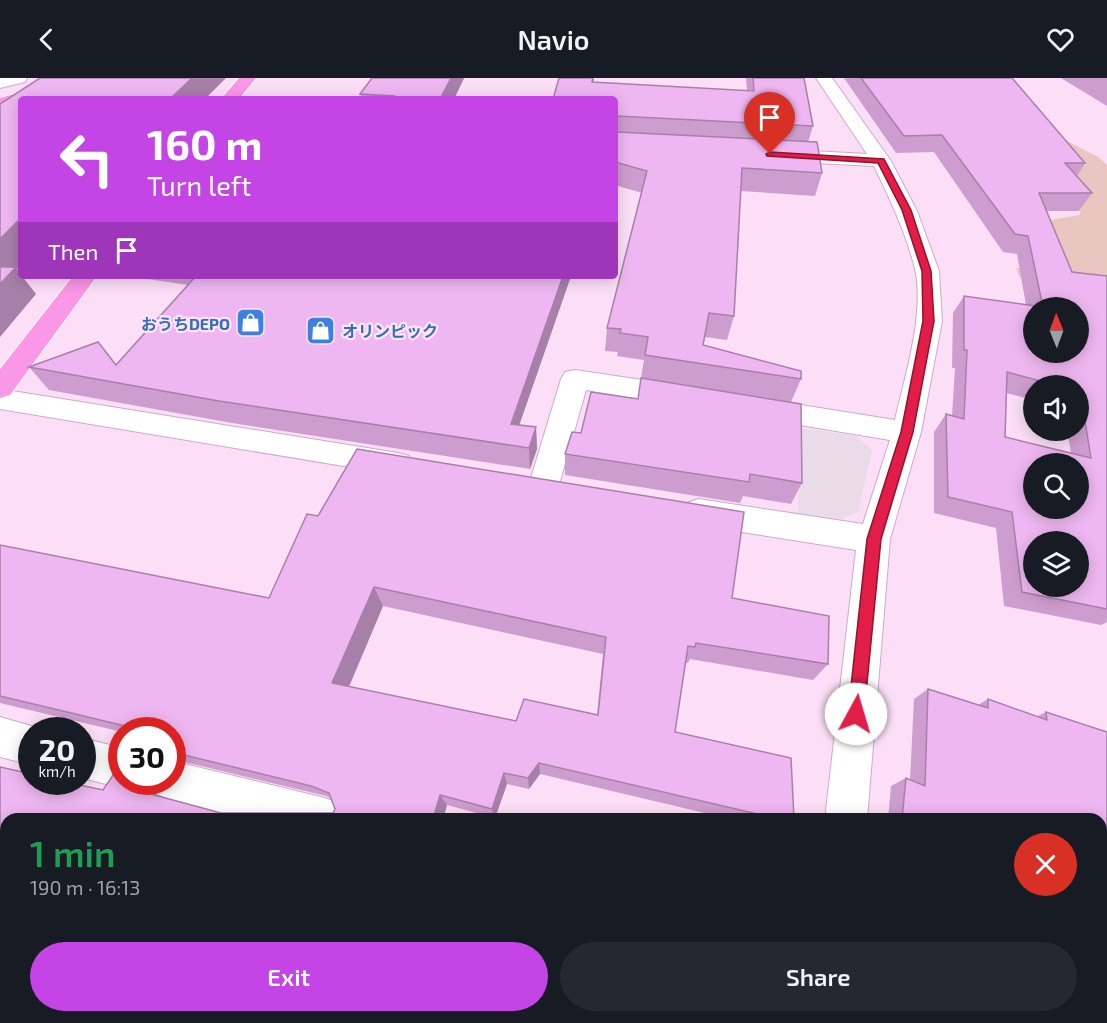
<!DOCTYPE html>
<html lang="en">
<head>
<meta charset="utf-8">
<style>
  body { margin:0; font-family:"Exo 2","Noto Sans JP",sans-serif; background:#242831; color:#f1f3f6; height:100vh; display:flex; flex-direction:column; font-size:22px; white-space:nowrap }
  * { box-sizing:border-box; margin:0 }
  p { font-size:20px; color:#9ea1a6 }
  .icon { flex:none; width:33px; height:33px; fill:none; stroke:currentColor; stroke-width:2; stroke-linecap:round; stroke-linejoin:round }
  .map { position:relative; flex:1; overflow:hidden }
  .details { position:absolute; left:0px; top:735px; width:1107px; height:210px; display:flex; flex-direction:column; background:#171b24; border-radius:18px 18px 0 0; box-shadow:0 3px 15px #0003 }
  .details>* { flex:none }
  .hud { position:absolute; left:18px; top:18px; width:600px; height:183px; border-radius:6px; box-shadow:0 3px 15px #0003; background:#c544e6; color:#fff; overflow:hidden }
  .needle { width:39px; rotate:359deg }
  .tools { position:absolute; left:1023px; top:219px; display:grid; gap:12px }
  .tools a { display:grid; place-items:center; width:66px; height:66px; border-radius:50%; background:#171b24; box-shadow:0 3px 15px #0003; font-size:30px }
  .speed { position:absolute; left:18px; top:639px; display:flex; gap:12px; font-size:30px; font-weight:700; text-align:center }
  .speed>* { display:grid; place-content:center; width:78px; height:78px; border-radius:50%; background:#171b24; box-shadow:0 3px 15px #0003; line-height:1 }
  .speed small { font-size:15px; font-weight:400 }
  .speed .limit { border:9px solid #d22; background:#fff; color:#111 }
  .pin { position:absolute; display:grid; place-items:center; width:51px; height:51px; color:#fff; margin:-62px -26px; border-radius:50% 50% 50% 0; rotate:-45deg; box-shadow:0 0 6px #0007 }
  .pin .icon { rotate:45deg }
  .me { position:absolute; width:66px; margin:-33px; rotate:6deg; stroke-linejoin:round; filter:drop-shadow(0 0 4px #0008) }
  .turn { display:flex; align-items:center; gap:21px; height:126px; padding:0 30px; font-size:27px }
  .turn .icon { width:78px; height:78px; stroke-width:2.5 }
  .turn b { display:block; font-size:42px; line-height:51px }
  .then { display:flex; align-items:center; height:57px; padding:0 30px; background:#0003; gap:12px; font-size:22px }
  .round { display:grid; place-items:center; flex:none; width:63px; height:63px; border-radius:32px; background:#242831 }
  .summary { display:flex; align-items:center; justify-content:space-between; height:102px; padding:0 30px }
  h1 { font-size:36px; font-weight:600; line-height:45px; color:#1e9e55 }
  .button { display:flex; gap:12px; margin-top:auto; padding:12px 30px }
  .button a { flex:1; height:69px; border-radius:36px; background:#c544e6; color:#fff; font-size:24px; font-weight:600; line-height:69px; text-align:center }
  .button a+a { background:#242831; color:#f1f3f6 }
  header { display:flex; justify-content:space-between; align-items:center; height:78px; padding:0 30px; background:#171b24; font-size:27px; font-weight:600 }
  .map>svg:first-child { display:block }
</style>
</head>
<body>
<header><svg class="icon" aria-label="back" viewBox="0 0 24 24"><path d="M15 5l-7 7 7 7"/></svg>Navio<svg class="icon" aria-label="heart" viewBox="0 0 24 24"><path d="M12 20l-8-8c-3-5 5-10 8-4 3-6 11-1 8 4z"/></svg></header>
<div class="map">
<svg width="1107" height="945" viewBox="0 0 1107 945">
  <rect width="100%" height="100%" fill="#fcdff7"/>
  <polygon fill="#eadbe9" points="799,350 856,358 872,373 858,434 842,441 798,435"/>
  <polygon fill="#e9c6bf" points="1067,63 1098,79 1107,87 1107,218 1020,200 1016,190 1072,193 1051,142 1080,137 1082,104 1058,69"/>
  <g fill="none" stroke-linecap="round" stroke-linejoin="round">
    <defs>
      <g id="minor">
        <polygon points="0,0 27,0 25,4 0,10"/>
        <path d="M816 0H832L891 83 917 133 939 193 942 243 921 354 890 461 867 741H825L856 472 698 447 687 443 682 434 687 425 698 421 863 446 890 362 757 340 747 337 743 330 747 323 757 320 895 342C905 298 925 235 915 191 906 155 890 121 874 88L775 83 768 81 765 77 768 73 775 71 867 76Z"/>
        <polygon points="575,292 683,308 693,311 697,318 693,325 683,328 586,312 558,410 554,419 543,422 532,419 528,410 561,301 565,294"/>
        <polygon points="0,311 398,375 409,378 413,386 409,394 398,397 0,331"/>
        <polygon points="0,639 45,652 32,652 32,687 0,679"/>
        <polygon points="82,660 122,670 122,704 136,704 122,710 82,700"/>
        <polygon points="172,683 325,720 340,726 346,741 241,741 172,723 158,717 152,704 172,704"/>
        <polygon points="852,939 900,939 903,945 853,945"/>
      </g>
      <g id="major">
        <polygon points="70,0 97,0 95,4 34,21 21,21 21,25 0,30 0,20"/>
        <polygon points="239,0 256,0 239,21 221,21"/>
        <polygon points="73,198 97,198 10,317 0,320 0,291"/>
      </g>
    </defs>
    <use href="#minor" stroke="#cdaacc" stroke-width="2"/>
    <use href="#major" stroke="#fff" stroke-width="2"/>
    <use href="#minor" fill="#fff" fill-rule="evenodd"/>
    <use href="#major" fill="#fb97e7" fill-rule="evenodd"/>
  </g>
  <g fill="#ce9dcf" fill-rule="evenodd">
    <polygon points="372,0 464,0 454,21 362,21 360,16"/>
    <polygon points="594,0 594,4 747,13 746,0 804,0 813,48 808,64 822,95 815,118 741,113 734,238 727,262 705,259 703,267 801,301 791,324 641,300 644,282 617,278 618,274 605,273 607,250 642,115 615,107 615,21 553,21"/>
    <path d="M844 0H1012L1085 85 1077 98 1092 115 1079 133H1046L1072 194 1107 198V544L1101 547 1004 528 996 450 934 435V354L946 336 952 338 955 290H952L953 235 964 218 1026 227 1017 176 1003 174 934 74 896 75ZM1034 308H1078V352H1067L1071 375 1005 359 1006 315 1034 322Z"/>
    <polygon points="1061,0 1107,0 1107,28"/>
    <polygon points="146,198 571,198 519,347 536,349 537,371 530,391 232,345 49,312 29,289 116,287 188,207 148,201"/>
    <polygon points="572,354 802,405 791,426 743,418 740,425 565,397 565,376"/>
    <path d="M357 371 744 434 732 520 829 538 828 586 813 602 690 581 688 585H686L675 654 791 680 794 741H730L540 696 529 711 507 706 495 740 447 727 443 741H6V893L0 903V689L32 696V704H65L103 712 122 684V704H150L157 718 221 735H333L335 731 330 720 326 718 172 681V652H122V654L0 625V467L269 520 307 436 318 438ZM383 528 603 576 597 637 524 621 516 643 349 609Z"/>
    <polygon points="928,611 978,627 988,621 1036,639 1046,634 1107,654 1107,945 1057,945 1034,939 1101,939 1101,741 888,741 891,708 906,700 910,702 914,621"/>
  </g>
  <g fill="#a780a9">
    <polygon points="192,0 226,0 205,21 170,21"/>
    <polygon points="451,0 464,0 454,21 440,21"/>
    <polygon points="21,140 21,187 17,191 21,196 21,198 22,198 36,216 0,259 0,161"/>
    <polygon points="563,198 571,198 512,368 511,346"/>
    <polygon points="536,349 537,371 530,391 529,370"/>
    <polygon points="374,509 383,528 344,620 332,605"/>
    <polygon points="539,685 540,696 529,711 528,700"/>
    <polygon points="504,695 507,706 495,740 492,731"/>
    <polygon points="130,704 150,704 157,719 132,709"/>
    <polygon points="440,717 447,727 443,741 433,741"/>
    <polygon points="6,827 6,893 0,903 0,837"/>
    <polygon points="372,939 383,939 382,945 370,945"/>
  </g>
  <g fill="#efb7f1" stroke="#a780a9" stroke-width="1.5" fill-rule="evenodd">
    <polygon points="40,0 192,0 170,21 21,21 21,140 0,161 0,26"/>
    <polygon points="372,0 451,0 440,21 391,21 394,18 360,16"/>
    <polygon points="559,0 593,0 592,4 754,13 753,0 804,0 813,48 617,38 615,39 615,21 553,21"/>
    <path d="M861 0H1012L1085 85H1065L1092 115H1039L1072 194 1107 198V531L1022 514 1012 434 948 419 946 336 964 341 967 272H964V218L1043 229 1028 158 1015 156 942 57 904 58ZM1034 230H1078V274H1034ZM1007 294 1059 308H1078V313H1080L1091 380 1005 359ZM1034 386H1078V430H1034ZM1034 464H1078V508H1034Z"/>
    <polygon points="615,44 617,54 817,64 822,95 742,90 734,238 709,235 703,267 801,293 801,301 645,277 648,259 620,255 621,251 607,250 647,93 615,84"/>
    <polygon points="0,189 16,189 0,206"/>
    <polygon points="196,198 563,198 511,346 536,349 529,370 219,323 29,289 98,264 116,287"/>
    <polygon points="641,300 801,326 802,405 750,396 749,404 565,376 572,354 581,355 591,314 638,321"/>
    <path d="M357 371 744 434 732 520 829 538 828 586 696 565 695 569 688 568 675 654 791 680 794 741H779L539 685 528 700 504 695 492 731 440 717 433 741H6V827L0 837V689L32 696V704H65L103 712 122 684V704H130L132 709 147 715 221 735H333L335 731 329 715 311 708 172 674V652H142L0 618V467L269 520 307 436 318 438ZM374 509 606 559 598 637 524 621 516 643 332 605Z"/>
    <polygon points="928,611 988,630 988,621 1047,642 1046,634 1107,654 1107,945 1070,945 1047,939 1101,939 1101,741 902,741 906,700 925,708"/>
    <polygon points="151,939 372,939 370,945 148,945"/>
    <polygon points="526,939 834,939 835,945 525,945"/>
  </g>
  <polygon fill="#e11d48" stroke="#92132f" stroke-width="1.5" points="770,74 884,81 911,132 931,193 934,243 913,354 881,461 864,636 862,642 856,644 850,642 848,636 867,461 901,354 923,243 922,193 902,132 878,85 767,78 766,76"/>
  <defs>
    <symbol id="shop-square" viewBox="-11 -11 22 22"><rect x="-9" y="-9" width="18" height="18" rx="4" fill="#3f7fe0" stroke="#ffe5fa"/><path d="M-5-2.5h2.3a2.7 3.5 0 0 1 5.4 0H5L5.5 6h-11ZM-1.5-2.5h3a1.5 2.3 0 0 0-3 0Z" fill="#fff"/></symbol>
  </defs>
  <g fill-rule="evenodd">
    <use href="#shop-square" x="234" y="228" width="33" height="33"/>
    <use href="#shop-square" x="304" y="236" width="33" height="33"/>
  </g>
  <g text-anchor="middle" dominant-baseline="central" stroke-width="4.5" stroke-linejoin="round" paint-order="stroke">
    <g font-size="16" font-weight="bold" fill="#366cbe" stroke="#ffe5fa" text-anchor="end">
      <text x="230" y="245">おうちDEPO</text>
      <text x="342" y="252" text-anchor="start">オリンピック</text>
    </g>
  </g>
</svg>
<div class="tools">
<a><svg class="needle" viewBox="-14 -14 28 28"><path d="M0-13l5 13h-10z" fill="#e53935"/><path d="M0 13l5-13h-10z" fill="#9ea1a6"/></svg></a>
<a><svg class="icon" aria-label="sound" viewBox="0 0 24 24"><path d="M4 9h4l5-4v14l-5-4H4zM17 9q2 3 0 6"/></svg></a>
<a><svg class="icon" aria-label="search" viewBox="0 0 24 24"><circle cx="10" cy="10" r="6"/><path d="M15 15l6 6"/></svg></a>
<a><svg class="icon" aria-label="layers" viewBox="0 0 24 24"><path d="M12 4l9 5-9 5-9-5zM3 14l9 5 9-5"/></svg></a>
</div>
<div class="speed"><div>20<small>km/h</small></div><div class="limit">30</div></div>
<div class="pin" style="left:770px;top:76px;background:#d93025"><svg class="icon" aria-label="arrive" viewBox="0 0 24 24"><path d="M6 21V4h12l-3 4 3 4H6"/></svg></div>
<svg class="me" style="left:856px;top:636px" viewBox="-20 -20 40 40"><circle r="19" fill="#fff"/><path d="M0-13L10 11 0 6-10 11z" fill="#e11d48"/></svg>
<div class="hud">
<div class="turn"><svg class="icon" aria-label="left" viewBox="0 0 24 24"><path d="M17 20v-9H6M10 6l-5 5 5 5"/></svg><div><b>160 m</b>Turn left</div></div>
<div class="then">Then<svg class="icon" aria-label="arrive" viewBox="0 0 24 24"><path d="M6 21V4h12l-3 4 3 4H6"/></svg></div>
</div>
<section class="details">
<div class="summary"><div><h1>1 min</h1><p>190 m · 16:13</p></div><a class="round" style="background:#d93025;color:#fff"><svg class="icon" aria-label="close" viewBox="0 0 24 24"><path d="M6 6l12 12M18 6L6 18"/></svg></a></div>
<div class="button"><a>Exit</a><a>Share</a></div>
</section>
</div>
</body>
</html>
